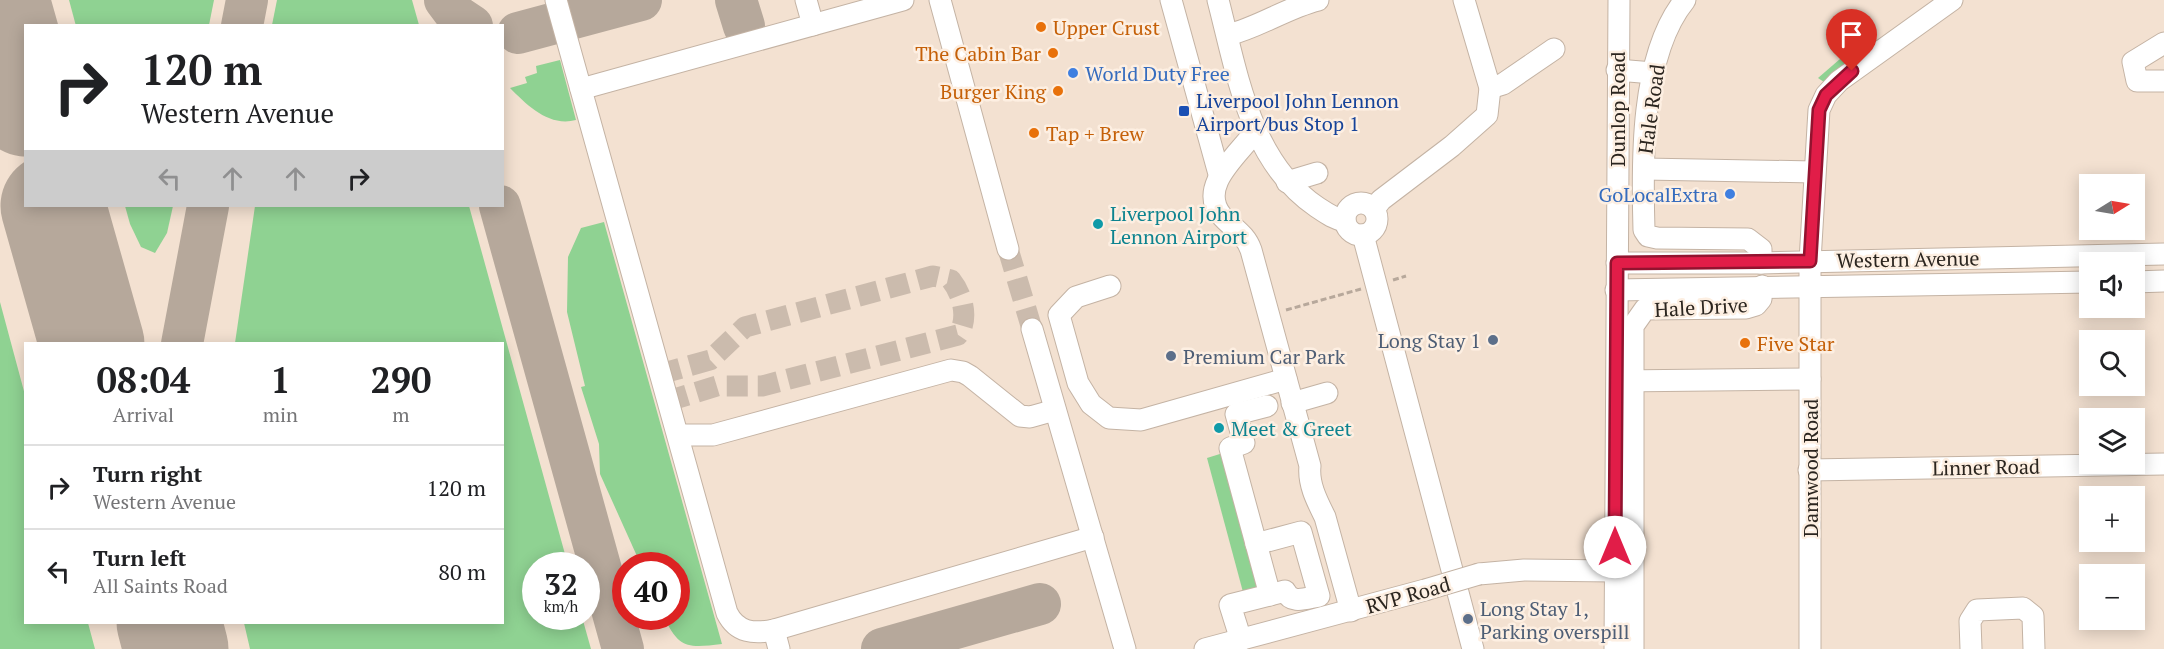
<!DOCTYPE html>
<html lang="en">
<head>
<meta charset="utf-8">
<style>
  body { margin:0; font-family:"PT Serif",serif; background:#f6f6f6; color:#202124; height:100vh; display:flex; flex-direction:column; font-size:22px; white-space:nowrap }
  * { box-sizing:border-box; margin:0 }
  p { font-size:20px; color:#757577 }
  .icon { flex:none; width:33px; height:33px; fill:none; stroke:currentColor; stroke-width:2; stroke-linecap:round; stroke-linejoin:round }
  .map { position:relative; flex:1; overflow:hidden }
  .panel { position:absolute; left:24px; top:342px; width:480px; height:282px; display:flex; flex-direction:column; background:#fff; border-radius:0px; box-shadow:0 3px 15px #0003 }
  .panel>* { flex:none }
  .guide { position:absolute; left:24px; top:24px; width:480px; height:183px; border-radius:0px; box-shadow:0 3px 15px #0003; background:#fff; color:#202124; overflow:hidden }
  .needle { width:39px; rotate:79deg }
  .buttons { position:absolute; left:2079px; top:174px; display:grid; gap:12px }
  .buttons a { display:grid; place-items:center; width:66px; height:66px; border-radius:0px; background:#fff; box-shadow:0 3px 15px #0003; font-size:30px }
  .speed { position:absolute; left:522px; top:552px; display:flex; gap:12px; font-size:30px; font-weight:700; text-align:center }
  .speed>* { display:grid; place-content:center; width:78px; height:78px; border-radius:50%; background:#fff; box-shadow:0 3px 15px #0003; line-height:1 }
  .speed small { font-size:15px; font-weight:400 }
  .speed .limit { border:9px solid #d22; background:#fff; color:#111 }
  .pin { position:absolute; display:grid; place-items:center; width:51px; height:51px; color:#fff; margin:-62px -26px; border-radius:50% 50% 50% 0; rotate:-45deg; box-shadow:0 0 6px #0007 }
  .pin .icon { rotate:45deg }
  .me { position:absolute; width:66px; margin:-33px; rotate:0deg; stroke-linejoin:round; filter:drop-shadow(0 0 4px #0008) }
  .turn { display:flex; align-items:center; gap:21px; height:126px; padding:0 18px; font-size:27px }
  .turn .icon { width:78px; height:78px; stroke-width:2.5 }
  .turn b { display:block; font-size:42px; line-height:51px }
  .lanes { display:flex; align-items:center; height:57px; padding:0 18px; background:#0003; justify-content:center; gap:30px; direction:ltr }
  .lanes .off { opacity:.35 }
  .eta { display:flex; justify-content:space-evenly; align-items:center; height:102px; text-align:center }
  .eta b { font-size:36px; font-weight:600; line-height:42px }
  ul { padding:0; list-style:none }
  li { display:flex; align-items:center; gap:18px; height:84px; padding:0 18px; border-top:2px solid #e0e0e0 }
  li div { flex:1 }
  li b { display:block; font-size:22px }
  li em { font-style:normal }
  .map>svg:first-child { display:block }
</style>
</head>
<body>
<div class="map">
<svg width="2164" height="649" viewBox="0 0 2164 649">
  <rect width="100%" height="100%" fill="#f3e1d1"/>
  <g fill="#8fd292">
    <polygon points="69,0 214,0 209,25 76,26"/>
    <polygon points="277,0 412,0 419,25 272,25"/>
    <polygon points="1862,40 1867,47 1824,82 1818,78"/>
    <path d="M560 60 576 120C549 127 528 106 510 88L527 83 525 77 537 73 536 66Z"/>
    <polygon points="125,206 173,206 167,233 155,253 141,247 130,224"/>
    <polygon points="255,206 469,206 568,565 536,566 536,616 582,617 591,649 250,649 244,623 502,622 502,344 235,343"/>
    <path d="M604 222 722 644C688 648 679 649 664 617L676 616V566L641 565 600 474 599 444 581 387 585 386 567 312 568 257 581 228Z"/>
    <polygon points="0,302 25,395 26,622 88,623 95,649 0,649"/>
    <polygon points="1223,453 1260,587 1243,592 1207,458"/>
  </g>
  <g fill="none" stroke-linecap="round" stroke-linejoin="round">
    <g stroke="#b6a89b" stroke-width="42">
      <polyline points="445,0 457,16 472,26"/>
      <polyline points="736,0 744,26"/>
      <polyline points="242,26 247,0"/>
      <polyline points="518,33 641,0"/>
      <polyline points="500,206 623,649"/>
      <polyline points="182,344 208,206"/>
      <polyline points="180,622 183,649"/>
      <polyline points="882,649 1040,604"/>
    </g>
    <g stroke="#b6a89b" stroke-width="105">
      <polyline points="0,12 26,104"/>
      <polyline points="53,206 92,344"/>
      <polyline points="169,622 176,649"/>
    </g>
    <g stroke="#cbbbad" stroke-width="21" stroke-dasharray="21 10" stroke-linecap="butt">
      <polyline points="1008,249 1032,329"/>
      <path d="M660 374 710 360 745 327 933 276 951 280C963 295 969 319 958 335L762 386H717L668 401"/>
    </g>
    <defs>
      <g id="minor">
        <path d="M556 0 727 613C737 633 754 634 774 630L1093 537"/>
        <polyline points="806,0 813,25"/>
        <polyline points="940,0 1008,249"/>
        <polyline points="1171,0 1219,174"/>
        <path d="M1218 0C1237 73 1250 162 1317 207 1326 213 1334 219 1345 221"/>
        <path d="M1685 0C1640 55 1642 163 1644 230L1648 236 1657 238 1748 239 1761 249V263"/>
        <path d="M1228 35C1260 27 1286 8 1318 0"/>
        <polyline points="2164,43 2133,62 2137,81 2164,81"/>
        <polyline points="1617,70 1653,73"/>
        <polyline points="1490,88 1503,84 1554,49"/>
        <polyline points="581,89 903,0"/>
        <path d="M1256 130C1241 153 1197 185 1221 215 1232 228 1245 233 1251 250L1310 466C1308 484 1317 501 1325 517L1351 611"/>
        <polyline points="1644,169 1814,172"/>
        <polyline points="1287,182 1317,173"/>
        <circle cx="1361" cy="219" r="16"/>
        <polyline points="1374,209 1381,200 1452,146 1487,115 1490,88 1464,0"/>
        <polyline points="1363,235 1473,649"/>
        <polyline points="1617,263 1761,263 2164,254"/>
        <polyline points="2134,282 2164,281"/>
        <polyline points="1110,286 1076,297 1059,315 1078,383 1091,404 1109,418 1141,420 1286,379"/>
        <polyline points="1616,290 2090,282"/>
        <polyline points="1032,329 1125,649"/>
        <polyline points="1619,381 1810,379"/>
        <polyline points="1292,403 1327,393"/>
        <polyline points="1267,406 1236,414 1244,443 1230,448 1270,595"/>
        <polyline points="678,435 713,435 951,370 963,372 970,376 1020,416 1030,417 1055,410"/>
        <polyline points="1809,470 2164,464"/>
        <polyline points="1479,574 1524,570 1614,571"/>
        <polyline points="774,630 779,649"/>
        <path d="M1241 640 1230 605 1285 591C1292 605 1306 598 1319 596L1301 532 1256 544"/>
        <polyline points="1205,649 1425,590"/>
        <polyline points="1615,649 1619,0"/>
        <polyline points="1633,649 1633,326 1645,309 1746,308 1756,305 1761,299 1762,286"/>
        <polyline points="1810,649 1810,261 1819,110 1826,95 1839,81 1952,0"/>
        <polyline points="1971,649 1970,621 1977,610 2023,608 2033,616 2034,649"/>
      </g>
    </defs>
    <use href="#minor" stroke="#c4b3a4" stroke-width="23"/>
    <g stroke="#b7a89b" stroke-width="3" stroke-dasharray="6 3" stroke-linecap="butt">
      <polyline points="1393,280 1406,276"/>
      <polyline points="1286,310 1361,289"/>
    </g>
    <use href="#minor" stroke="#fff" stroke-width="21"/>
    <defs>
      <polyline id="minor-bridge" points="1425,590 1479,574"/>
    </defs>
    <use href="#minor-bridge" stroke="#c4b3a4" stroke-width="23" stroke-linecap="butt"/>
    <use href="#minor-bridge" stroke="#fff" stroke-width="21"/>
  </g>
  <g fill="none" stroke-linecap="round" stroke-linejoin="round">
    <defs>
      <polyline id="route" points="1615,547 1617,263 1810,261 1819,110 1826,95 1852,71"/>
    </defs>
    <use href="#route" stroke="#92132f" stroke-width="15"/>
    <use href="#route" stroke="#e11d48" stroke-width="10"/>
  </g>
  <g fill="#e8710a" stroke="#fdefe2" stroke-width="2">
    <circle cx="1041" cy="27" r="6"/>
    <circle cx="1053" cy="53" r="6"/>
    <circle cx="1058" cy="91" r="6"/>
    <circle cx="1034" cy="133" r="6"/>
    <circle cx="1745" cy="343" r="6"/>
  </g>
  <g fill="#3f7fe0" stroke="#fdefe2" stroke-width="2">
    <circle cx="1073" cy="73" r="6"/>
    <circle cx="1730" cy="194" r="6"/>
  </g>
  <rect fill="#1a4fb4" stroke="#fdefe2" stroke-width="2" x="1178" y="105" width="12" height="12" rx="3"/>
  <g fill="#0f9aa8" stroke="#fdefe2" stroke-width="2">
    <circle cx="1098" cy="224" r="6"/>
    <circle cx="1219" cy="428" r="6"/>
  </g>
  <g fill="#5c6f8a" stroke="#fdefe2" stroke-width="2">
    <circle cx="1493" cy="340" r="6"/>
    <circle cx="1171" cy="356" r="6"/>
    <circle cx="1468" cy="619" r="6"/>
  </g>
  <g text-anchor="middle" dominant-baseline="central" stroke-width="5" stroke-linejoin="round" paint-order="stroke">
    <g font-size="20" fill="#c56008" stroke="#fdefe2" text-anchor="start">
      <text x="1053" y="27">Upper Crust</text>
      <text x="1041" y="53" text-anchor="end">The Cabin Bar</text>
      <text x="1046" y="91" text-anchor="end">Burger King</text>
      <text x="1046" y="133">Tap + Brew</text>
      <text x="1757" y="343">Five Star</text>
    </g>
    <g font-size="20" fill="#366cbe" stroke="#fdefe2" text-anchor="start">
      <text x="1085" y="73">World Duty Free</text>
      <text x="1718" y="194" text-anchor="end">GoLocalExtra</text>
    </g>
    <g font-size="20" fill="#164399" stroke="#fdefe2" text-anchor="start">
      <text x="1196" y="100">Liverpool John Lennon<tspan x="1196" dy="23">Airport/bus Stop 1</tspan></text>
    </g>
    <g font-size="20" fill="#2b251f" stroke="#fdefe2">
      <text transform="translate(1617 109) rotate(-90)">Dunlop Road</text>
      <text transform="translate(1651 109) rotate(-82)">Hale Road</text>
      <text transform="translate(1908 259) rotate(-1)">Western Avenue</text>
      <text transform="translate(1701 307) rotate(-3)">Hale Drive</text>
      <text transform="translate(1986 467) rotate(-1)">Linner Road</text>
      <text transform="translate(1810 468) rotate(-90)">Damwood Road</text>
      <text transform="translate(1408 595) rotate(-16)">RVP Road</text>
    </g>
    <g font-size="20" fill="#0d838f" stroke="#fdefe2" text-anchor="start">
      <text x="1110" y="213">Liverpool John<tspan x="1110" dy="23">Lennon Airport</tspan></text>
      <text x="1231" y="428">Meet &amp; Greet</text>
    </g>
    <g font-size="20" fill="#4e5e75" stroke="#fdefe2" text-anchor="start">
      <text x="1481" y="340" text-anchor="end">Long Stay 1</text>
      <text x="1183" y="356">Premium Car Park</text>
      <text x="1480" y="608">Long Stay 1,<tspan x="1480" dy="23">Parking overspill</tspan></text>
    </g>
  </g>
</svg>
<div class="buttons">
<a><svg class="needle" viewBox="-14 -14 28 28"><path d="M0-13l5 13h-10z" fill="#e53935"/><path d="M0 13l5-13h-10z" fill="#757577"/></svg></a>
<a><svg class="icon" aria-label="sound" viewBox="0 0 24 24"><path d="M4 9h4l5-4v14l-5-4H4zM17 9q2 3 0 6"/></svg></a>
<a><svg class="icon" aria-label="search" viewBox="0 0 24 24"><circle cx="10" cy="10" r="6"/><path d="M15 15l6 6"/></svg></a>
<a><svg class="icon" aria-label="layers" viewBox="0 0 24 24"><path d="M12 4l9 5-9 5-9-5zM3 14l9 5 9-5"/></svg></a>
<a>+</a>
<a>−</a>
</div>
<div class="speed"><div>32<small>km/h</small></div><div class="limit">40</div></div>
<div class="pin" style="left:1852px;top:71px;background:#d93025"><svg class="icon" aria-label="arrive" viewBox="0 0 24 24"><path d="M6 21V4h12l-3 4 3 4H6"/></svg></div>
<svg class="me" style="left:1615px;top:547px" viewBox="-20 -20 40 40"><circle r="19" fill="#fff"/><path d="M0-13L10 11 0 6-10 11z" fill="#e11d48"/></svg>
<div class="guide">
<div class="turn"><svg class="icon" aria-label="right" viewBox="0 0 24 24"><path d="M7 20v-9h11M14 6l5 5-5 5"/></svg><div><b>120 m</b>Western Avenue</div></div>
<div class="lanes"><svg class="icon off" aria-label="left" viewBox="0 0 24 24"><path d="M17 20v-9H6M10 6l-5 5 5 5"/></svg><svg class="icon off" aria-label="ahead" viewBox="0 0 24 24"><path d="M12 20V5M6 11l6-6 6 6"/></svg><svg class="icon off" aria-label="ahead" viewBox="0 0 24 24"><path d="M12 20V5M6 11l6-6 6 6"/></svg><svg class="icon" aria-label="right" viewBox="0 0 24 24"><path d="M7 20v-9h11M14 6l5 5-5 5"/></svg></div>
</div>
<section class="panel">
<div class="eta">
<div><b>08:04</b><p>Arrival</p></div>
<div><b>1</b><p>min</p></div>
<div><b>290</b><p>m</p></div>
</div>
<ul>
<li><svg class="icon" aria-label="right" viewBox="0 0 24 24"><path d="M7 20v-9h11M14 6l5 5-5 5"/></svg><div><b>Turn right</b><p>Western Avenue</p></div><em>120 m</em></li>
<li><svg class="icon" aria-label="left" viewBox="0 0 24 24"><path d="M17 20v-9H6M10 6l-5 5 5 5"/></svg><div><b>Turn left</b><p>All Saints Road</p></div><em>80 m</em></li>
</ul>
</section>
</div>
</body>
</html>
